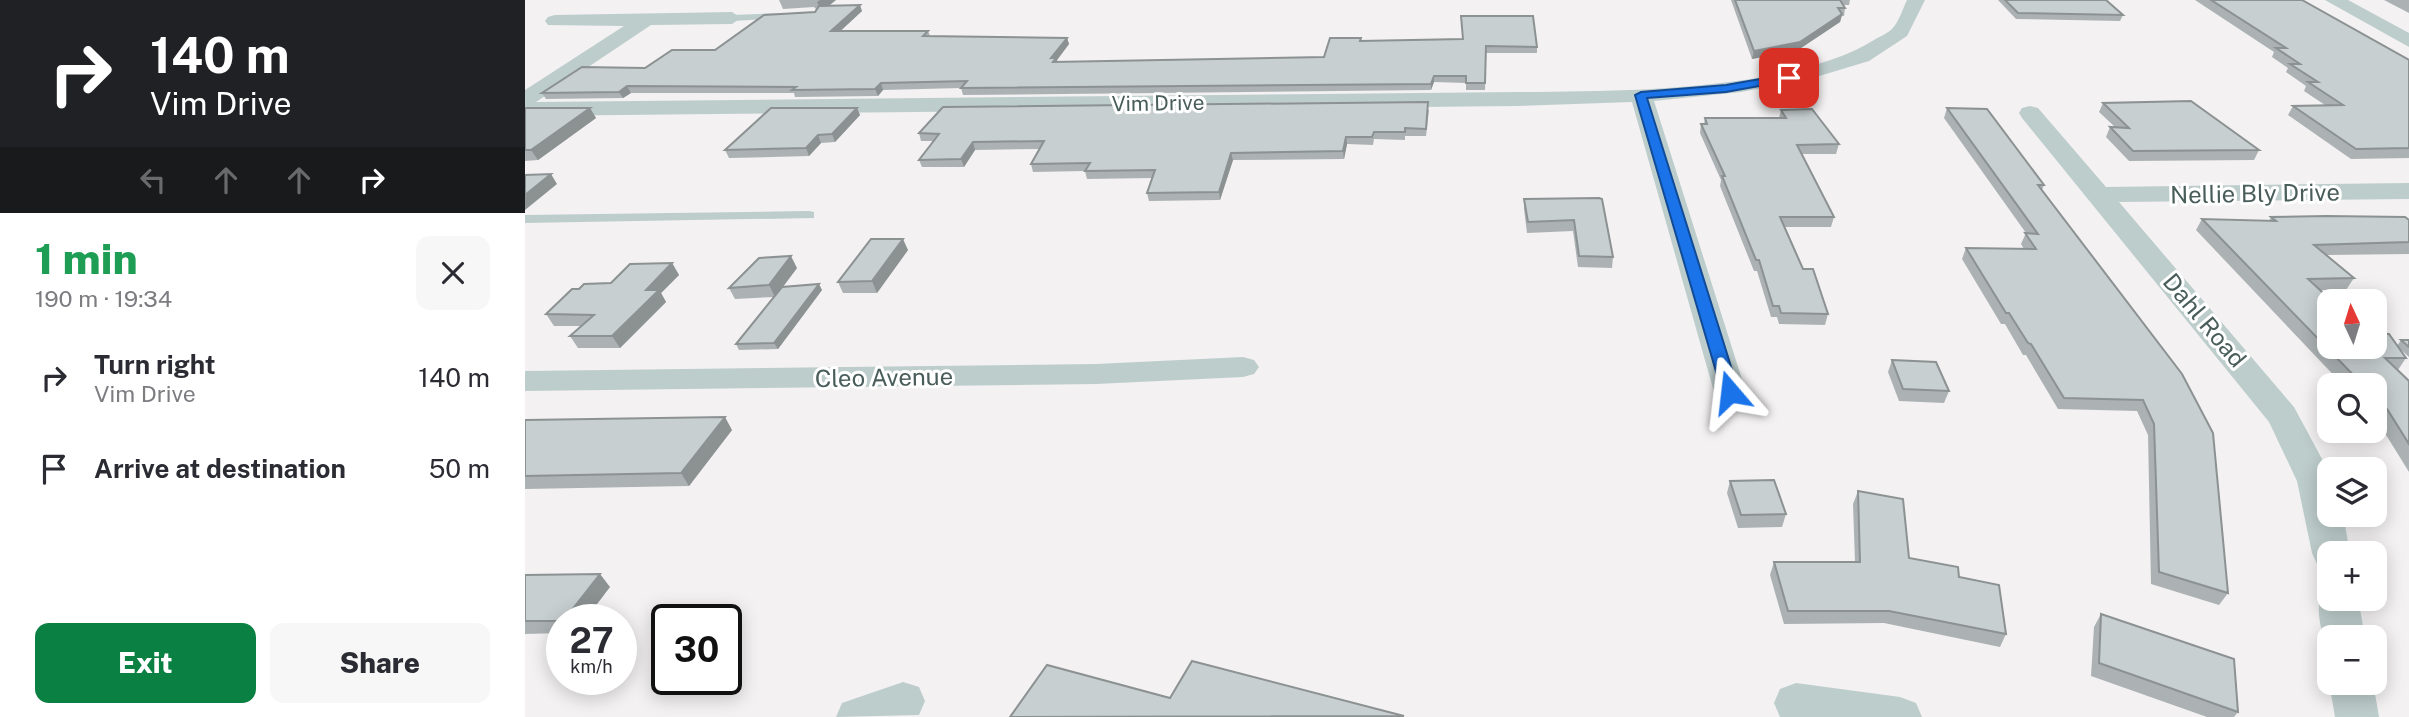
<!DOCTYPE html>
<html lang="en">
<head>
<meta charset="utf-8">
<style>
  body { margin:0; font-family:"Public Sans",sans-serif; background:#f7f7f7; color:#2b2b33; height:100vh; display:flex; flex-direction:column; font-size:26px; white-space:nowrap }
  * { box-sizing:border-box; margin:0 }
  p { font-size:23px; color:#7c7c81 }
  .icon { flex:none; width:38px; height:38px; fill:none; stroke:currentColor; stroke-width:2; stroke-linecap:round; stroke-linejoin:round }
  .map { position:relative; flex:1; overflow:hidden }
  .drawer { display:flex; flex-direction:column; background:#fff; width:525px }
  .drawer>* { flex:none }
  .hud { background:#202124; color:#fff; overflow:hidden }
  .needle { width:46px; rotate:356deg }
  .buttons { position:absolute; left:1792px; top:289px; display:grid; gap:14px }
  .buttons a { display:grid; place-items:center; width:70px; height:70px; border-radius:14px; background:#fff; box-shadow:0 4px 18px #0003; font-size:35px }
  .speed { position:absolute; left:21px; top:604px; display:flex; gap:14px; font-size:35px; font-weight:700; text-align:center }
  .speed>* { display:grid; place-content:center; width:91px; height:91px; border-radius:50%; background:#fff; box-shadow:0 4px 18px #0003; line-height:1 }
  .speed small { font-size:18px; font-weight:400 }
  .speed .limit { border:4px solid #111; border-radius:10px; background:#fff; color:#111 }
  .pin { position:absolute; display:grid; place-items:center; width:60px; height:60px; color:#fff; margin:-30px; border-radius:14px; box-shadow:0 4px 10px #0006 }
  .me { position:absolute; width:77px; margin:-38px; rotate:343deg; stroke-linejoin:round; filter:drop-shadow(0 0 5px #0008) }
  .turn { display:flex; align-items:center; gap:24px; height:147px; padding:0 35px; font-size:32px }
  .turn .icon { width:91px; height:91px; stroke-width:2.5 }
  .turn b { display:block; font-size:49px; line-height:60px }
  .lanes { display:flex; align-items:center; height:66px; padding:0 35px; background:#0003; justify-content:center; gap:35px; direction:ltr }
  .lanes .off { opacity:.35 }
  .round { display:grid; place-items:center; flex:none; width:74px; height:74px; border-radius:14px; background:#f7f7f7 }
  .headline { display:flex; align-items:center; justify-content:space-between; height:119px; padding:0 35px }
  h1 { font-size:42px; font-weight:800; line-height:52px; color:#1e9e55 }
  .cta { display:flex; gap:14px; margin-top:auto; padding:14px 35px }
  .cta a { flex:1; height:80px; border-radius:14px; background:#0b8043; color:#fff; font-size:28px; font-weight:800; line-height:80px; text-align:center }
  .cta a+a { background:#f7f7f7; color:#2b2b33 }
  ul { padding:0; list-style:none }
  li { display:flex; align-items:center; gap:21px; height:91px; padding:0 35px }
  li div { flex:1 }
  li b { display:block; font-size:26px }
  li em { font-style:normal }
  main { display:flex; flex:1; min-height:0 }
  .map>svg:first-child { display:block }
</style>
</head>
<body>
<main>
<section class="drawer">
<div class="hud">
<div class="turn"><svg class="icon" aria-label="right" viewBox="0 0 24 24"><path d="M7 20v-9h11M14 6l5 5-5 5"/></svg><div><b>140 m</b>Vim Drive</div></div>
<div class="lanes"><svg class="icon off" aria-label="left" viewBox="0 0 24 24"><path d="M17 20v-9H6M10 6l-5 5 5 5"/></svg><svg class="icon off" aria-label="ahead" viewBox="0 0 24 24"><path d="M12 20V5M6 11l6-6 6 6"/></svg><svg class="icon off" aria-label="ahead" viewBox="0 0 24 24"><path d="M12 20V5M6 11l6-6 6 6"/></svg><svg class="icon" aria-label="right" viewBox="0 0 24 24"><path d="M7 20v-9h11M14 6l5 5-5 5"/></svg></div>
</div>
<div class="headline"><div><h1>1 min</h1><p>190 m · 19:34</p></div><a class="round"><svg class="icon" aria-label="close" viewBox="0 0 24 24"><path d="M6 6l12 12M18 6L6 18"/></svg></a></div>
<ul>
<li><svg class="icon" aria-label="right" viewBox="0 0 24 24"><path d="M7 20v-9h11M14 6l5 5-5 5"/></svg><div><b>Turn right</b><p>Vim Drive</p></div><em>140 m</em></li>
<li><svg class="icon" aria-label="arrive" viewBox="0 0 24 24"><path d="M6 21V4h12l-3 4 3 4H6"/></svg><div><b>Arrive at destination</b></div><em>50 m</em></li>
</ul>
<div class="cta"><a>Exit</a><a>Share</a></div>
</section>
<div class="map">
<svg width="1884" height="717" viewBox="0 0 1884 717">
  <rect width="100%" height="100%" fill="#f3f1f2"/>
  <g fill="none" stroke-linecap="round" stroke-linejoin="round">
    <g fill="#bdcdcb" fill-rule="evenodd">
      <polygon points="257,13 262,16 260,18 207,21 202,18 207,15"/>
      <polygon points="284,211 289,212 289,218 0,223 0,215"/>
    </g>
    <g fill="#bdcdcb" fill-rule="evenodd">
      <path d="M1382 0H1400L1382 36 1344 61 1281 80 1216 92 1129 101 1221 392 1217 400 1205 403 1193 400 1189 392 1107 102 992 106 0 116V90L99 26 23 25 20 21 23 17 30 15 207 12 216 18 207 24 126 25 11 102 992 92C1091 91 1265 92 1349 40 1354 37 1363 33 1367 29 1374 22 1378 8 1382 0Z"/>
      <polygon points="1800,0 1823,0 1884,33 1884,47"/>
      <polygon points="1505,106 1513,108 1581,187 1884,183 1884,199 1594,202 1769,407 1804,472 1804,514 1818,514 1825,553 1804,553 1804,567 1792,564 1787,553 1772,481 1744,422 1497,118 1494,113 1497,108"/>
      <polygon points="718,357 729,360 734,367 729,374 718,377 571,384 0,391 0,371 571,364"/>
      <path d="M1804 585V598H1833L1840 637H1804V649C1795 631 1789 605 1799 587Z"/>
      <polygon points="378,682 394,687 400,701 394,715 311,717 317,703"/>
      <polygon points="1804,682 1848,682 1854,717 1810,717"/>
      <polygon points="1271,683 1375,697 1391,703 1397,717 1255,717 1249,703 1255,689"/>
    </g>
  </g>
  <g fill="#acb2b3">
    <polygon points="254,0 311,0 304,6 337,11 315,31 403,31 405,36 542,38 544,44 532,60 532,62 799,57 836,41 1012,47 1012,53 961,53 960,90 941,90 941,83 909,82 906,90 438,95 436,88 358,90 353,96 270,97 269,93 106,93 98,98 21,99 17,93 120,68 190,50 290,12 291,9 289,7 258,9"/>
    <polygon points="1206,0 1325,0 1324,5 1319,5 1320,8 1319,16 1317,16 1315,22 1273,50 1227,59"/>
    <polygon points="1473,0 1581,0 1598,15 1595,21 1491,19"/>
    <polygon points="1670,0 1777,0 1884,60 1884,158 1826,159 1763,115 1768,106 1800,105 1779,91 1781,86 1761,72 1763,68 1747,57 1749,52"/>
    <polygon points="1859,0 1884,0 1884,13"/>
    <polygon points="1578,103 1734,150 1729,160 1604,161 1581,137 1585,127 1590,127 1574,112"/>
    <polygon points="0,108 65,108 71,118 13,160 0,161"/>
    <polygon points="332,108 335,115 310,142 296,143 284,156 204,158 200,150"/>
    <polygon points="1422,108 1519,185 1517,190 1657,374 1703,593 1694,605 1626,584 1623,435 1612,411 1533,409 1501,355 1498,355 1480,324 1476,324 1437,259 1441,248 1499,249 1496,244 1501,233 1419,118"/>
    <polygon points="904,110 901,136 880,136 880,140 849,139 848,145 822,144 819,159 708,160 695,200 624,201 622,193 627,178 562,179 560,171 508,172 506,164 515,149 450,150 439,167 397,167 394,160 408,141 396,141 394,133"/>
    <polygon points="1256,110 1314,144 1311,154 1277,154 1309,217 1306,227 1260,227 1278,269 1303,314 1300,325 1254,324 1252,317 1246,317 1232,271 1229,271 1195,186 1196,180 1175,133 1176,124 1179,124 1180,118 1254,118"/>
    <polygon points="1074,198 1088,257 1087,268 1053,267 1048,231 1002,233 999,209 999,199"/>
    <polygon points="1746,217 1884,220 1884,254 1802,255 1829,278 1821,290 1795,290 1804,346 1872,346 1876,340 1884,340 1884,357 1874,348 1881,358 1873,370 1884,381 1884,472 1853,422 1850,418 1850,385 1818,385 1671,230 1677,219 1744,221"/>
    <polygon points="383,250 352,293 318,293 313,282"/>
    <polygon points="147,263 154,275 136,293 141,302 95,348 53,348 45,336 56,326 29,326 21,314 54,289 86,283"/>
    <polygon points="272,268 258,287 297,290 253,349 214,350 211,344 249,297 210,299 204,288"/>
    <polygon points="1367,360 1424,391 1419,403 1374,401 1363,372"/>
    <polygon points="0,420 207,430 164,486 0,489"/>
    <polygon points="1205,481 1261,514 1257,527 1213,528 1202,493"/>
    <polygon points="1333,491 1384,558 1434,577 1481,634 1475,647 1359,623 1259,624 1245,575 1249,562 1330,562 1328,504"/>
    <polygon points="0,575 85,587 37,620 37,633 0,634"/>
    <polygon points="1576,614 1713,712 1709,717 1682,717 1566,676 1569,627"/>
  </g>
  <g fill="#8c9192">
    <polygon points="295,0 311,0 296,11 292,2"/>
    <polygon points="335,5 337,11 308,38 306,31"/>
    <polygon points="1317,14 1315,22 1273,50 1227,59 1229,51"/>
    <polygon points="542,38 544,44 532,60 533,65 530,69 526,58"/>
    <polygon points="909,76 909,82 906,90 906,84"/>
    <polygon points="356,83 358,90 353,96 350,89"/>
    <polygon points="102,86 106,93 98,98 94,92"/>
    <polygon points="65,108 71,118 13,160 6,150"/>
    <polygon points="332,108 335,115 310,142 307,134"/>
    <polygon points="293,135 296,143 284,156 281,148"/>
    <polygon points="821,137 822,144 819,159 818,151"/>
    <polygon points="448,142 450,150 439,167 436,159"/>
    <polygon points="706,153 708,160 695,200 694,192"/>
    <polygon points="26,174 32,184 0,210 0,195"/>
    <polygon points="378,239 383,250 352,293 347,281"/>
    <polygon points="266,256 272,268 250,297 244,285"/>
    <polygon points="147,263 154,275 136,293 141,302 95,348 87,336 121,290"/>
    <polygon points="294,284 297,290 253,349 249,343"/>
    <polygon points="200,417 207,430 164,486 156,473"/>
    <polygon points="75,574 85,587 60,620 39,620"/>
  </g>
  <g fill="#c8cfd0" stroke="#8c9192" stroke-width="2">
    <polygon points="1210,0 1315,0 1320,8 1313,8 1317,14 1275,42 1229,51"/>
    <polygon points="1480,0 1581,0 1598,15 1493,13"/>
    <polygon points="1686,0 1777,0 1884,60 1884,148 1831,149 1768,106 1818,105 1783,82 1793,82 1765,64 1775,64 1751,48 1761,48"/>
    <polygon points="335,5 306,31 403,31 398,36 542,38 526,58 531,58 528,62 799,57 805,38 836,38 835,41 938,39 936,16 1008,16 1012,47 961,46 960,83 941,83 941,76 909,76 906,84 436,88 442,81 356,83 350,89 267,90 271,87 102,86 94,92 17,93 57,67 120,68 147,50 190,50 239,15 290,12 294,6"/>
    <polygon points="1666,101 1734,150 1608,151 1585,127 1604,128 1578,103"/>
    <polygon points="903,102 901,129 880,128 880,132 849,132 847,137 821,137 818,151 706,153 694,192 622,193 630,170 560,171 565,163 506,164 519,141 448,142 436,159 394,160 414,134 394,133 418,107"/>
    <polygon points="0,108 65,108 6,150 0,150"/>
    <polygon points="246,108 332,108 307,134 293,135 281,148 200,150"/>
    <polygon points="1422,108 1462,109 1519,185 1513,185 1657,374 1688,433 1703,593 1634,572 1629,424 1618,400 1539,398 1506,344 1503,343 1484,313 1481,313 1441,248 1511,249 1500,233 1513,234"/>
    <polygon points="1287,109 1314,144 1272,145 1309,217 1255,217 1278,269 1288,269 1303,314 1256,313 1254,306 1248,306 1234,260 1231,260 1197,176 1200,176 1176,124 1182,124 1180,118 1261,118 1256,110"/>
    <polygon points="26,174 0,195 0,175"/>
    <polygon points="1074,198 1077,199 1088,257 1054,256 1049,220 1003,222 999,199"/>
    <polygon points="1801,216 1880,217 1884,220 1884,242 1789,245 1829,278 1783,279 1807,301 1804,301 1804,346 1850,346 1850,334 1864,334 1881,358 1860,358 1884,381 1884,444 1862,409 1850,397 1850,385 1838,385 1677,219 1751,221 1746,217"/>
    <polygon points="346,239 378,239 347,281 313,282"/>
    <polygon points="266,256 244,285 204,288 234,258"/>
    <polygon points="147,263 121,290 134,290 87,336 45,336 69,315 21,314 47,289 54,289 59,284 86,283 105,264"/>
    <polygon points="294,284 249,343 211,344 257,287"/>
    <polygon points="1876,340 1884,340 1884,347"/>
    <polygon points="1367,360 1411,362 1424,391 1378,389"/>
    <polygon points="200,417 156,473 0,476 0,420"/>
    <polygon points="1249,480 1261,514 1216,515 1205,481"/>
    <polygon points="1333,491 1378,499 1384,558 1433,567 1434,577 1474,585 1481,634 1364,611 1263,611 1249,562 1335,562"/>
    <polygon points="75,574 39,620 37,620 37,621 0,621 0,575"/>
    <polygon points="1576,614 1709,659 1713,712 1574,663"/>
    <polygon points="667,661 879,716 485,717 522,665 645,698"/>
  </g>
  <polygon fill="#1a73e8" stroke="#114b97" stroke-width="2" points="1264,74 1269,78 1268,80 1201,92 1122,98 1214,392 1205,398 1197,392 1110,95 1116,92 1201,85"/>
  <g text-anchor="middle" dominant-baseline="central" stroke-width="6" stroke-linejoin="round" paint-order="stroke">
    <g font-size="21" fill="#495e5b" stroke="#fff">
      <text transform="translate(633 103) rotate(-1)">Vim Drive</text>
    </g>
    <g font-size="24" fill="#495e5b" stroke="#fff">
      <text transform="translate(1730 193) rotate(-1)">Nellie Bly Drive</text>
      <text transform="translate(1680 320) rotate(50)">Dahl Road</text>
      <text transform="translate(359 377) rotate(-1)">Cleo Avenue</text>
    </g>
  </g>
</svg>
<div class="buttons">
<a><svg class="needle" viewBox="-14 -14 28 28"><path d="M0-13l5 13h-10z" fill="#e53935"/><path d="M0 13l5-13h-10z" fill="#7c7c81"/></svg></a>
<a><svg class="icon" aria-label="search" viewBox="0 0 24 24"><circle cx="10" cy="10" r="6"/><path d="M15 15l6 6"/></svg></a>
<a><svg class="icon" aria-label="layers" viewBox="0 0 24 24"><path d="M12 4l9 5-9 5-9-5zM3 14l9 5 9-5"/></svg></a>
<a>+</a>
<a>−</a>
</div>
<div class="speed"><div>27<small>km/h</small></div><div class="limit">30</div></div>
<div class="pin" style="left:1264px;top:78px;background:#d93025"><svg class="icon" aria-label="arrive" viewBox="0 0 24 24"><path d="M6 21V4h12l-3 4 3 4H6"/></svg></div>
<svg class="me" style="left:1205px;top:392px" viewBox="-20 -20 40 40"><path d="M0-17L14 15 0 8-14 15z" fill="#1a73e8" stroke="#fff" stroke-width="4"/></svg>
</div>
</main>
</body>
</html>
